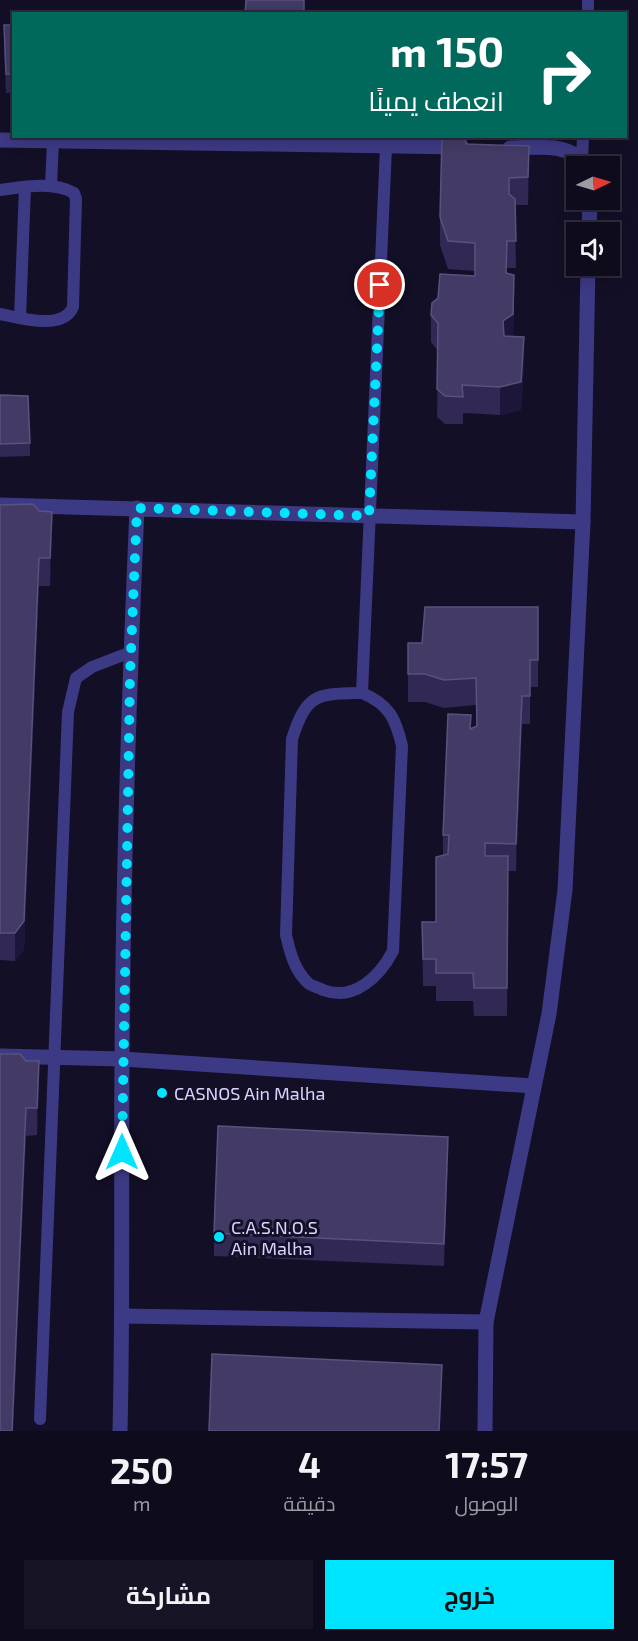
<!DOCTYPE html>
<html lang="ar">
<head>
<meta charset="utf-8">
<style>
  body { margin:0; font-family:"Exo 2",Cairo,sans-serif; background:#171425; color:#f1f3f6; direction:rtl; height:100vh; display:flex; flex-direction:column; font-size:22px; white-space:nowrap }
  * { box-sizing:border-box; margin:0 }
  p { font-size:20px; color:#9b9ba3 }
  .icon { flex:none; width:33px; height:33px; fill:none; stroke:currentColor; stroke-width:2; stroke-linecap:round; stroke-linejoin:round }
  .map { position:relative; height:1431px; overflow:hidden; direction:ltr }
  .drawer { display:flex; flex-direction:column; background:#0e0b1c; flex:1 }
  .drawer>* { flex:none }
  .top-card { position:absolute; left:12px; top:12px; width:615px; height:126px; border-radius:0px; box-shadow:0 3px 15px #0003,0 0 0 2px #2e2b3b; direction:rtl; background:#00695c; color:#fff; overflow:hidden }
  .needle { width:39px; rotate:85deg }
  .fabs { position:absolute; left:566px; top:156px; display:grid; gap:12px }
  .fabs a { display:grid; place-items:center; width:54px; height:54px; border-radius:0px; background:#0e0b1c; box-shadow:0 3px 15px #0003,0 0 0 2px #2e2b3b; font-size:30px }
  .pin { position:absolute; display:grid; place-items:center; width:51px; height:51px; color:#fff; margin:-26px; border:3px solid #fff; border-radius:50%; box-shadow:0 2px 6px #0007 }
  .me { position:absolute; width:66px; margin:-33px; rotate:0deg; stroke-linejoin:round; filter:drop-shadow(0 0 4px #0008) }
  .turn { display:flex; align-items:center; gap:21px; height:126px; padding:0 24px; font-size:27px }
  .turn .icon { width:78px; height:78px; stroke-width:2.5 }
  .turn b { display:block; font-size:42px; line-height:51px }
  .eta { display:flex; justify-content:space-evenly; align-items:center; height:102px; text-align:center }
  .eta b { font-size:36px; font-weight:700; line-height:42px }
  .primary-button { display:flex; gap:12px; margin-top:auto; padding:12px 24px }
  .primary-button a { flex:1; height:69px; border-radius:0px; background:#00e5ff; color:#111; font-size:24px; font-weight:700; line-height:69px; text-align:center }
  .primary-button a+a { background:#171425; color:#f1f3f6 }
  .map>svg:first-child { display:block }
</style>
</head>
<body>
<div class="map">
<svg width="638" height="1431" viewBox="0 0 638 1431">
  <rect width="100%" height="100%" fill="#130f26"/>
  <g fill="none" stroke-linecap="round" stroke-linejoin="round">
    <g stroke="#3d3a85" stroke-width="12">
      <polyline points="588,14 588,0"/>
      <polyline points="582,161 583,136"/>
      <polyline points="51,186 53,141"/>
      <path d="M0 190C23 187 53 181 74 193L76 199 73 307C63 331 20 318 0 314"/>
      <polyline points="20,318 25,187"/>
      <path d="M362 693C389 704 396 719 402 746L393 951C380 976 354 1002 323 990 318 987 310 986 307 982 294 969 290 952 286 935L292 739C307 693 316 694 362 693Z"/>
      <polyline points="362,693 386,147"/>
      <polyline points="40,1419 68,712 76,678 92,667 131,652"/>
    </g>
    <g stroke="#3d3a85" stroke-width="15">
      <polyline points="0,140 462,147"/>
      <path d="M510 148C532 148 573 141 584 166"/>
      <polyline points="589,232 590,200"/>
      <polyline points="0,505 583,522"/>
      <polyline points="0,1056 122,1059 534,1086"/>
      <polyline points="123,1316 486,1322"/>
      <path d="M120 1431C123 1307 121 1184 122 1060 123 876 129 692 137 508"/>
      <polyline points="485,1431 486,1322 549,1014 565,890 583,522 588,266"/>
    </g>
  </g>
  <g fill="#312854">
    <polygon points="4,25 14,25 14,92 6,93 4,44"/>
    <polygon points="466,144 529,174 528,205 515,205 516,268 507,268 507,273 514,303 513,336 524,365 521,410 500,415 463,413 463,424 445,424 437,417 438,351 431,342 431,315 475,276 475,271 448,269 440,245 440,217"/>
    <polygon points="0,395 30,443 30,456 0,457"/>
    <polygon points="0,505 52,539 50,586 39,586 24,949 15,961 0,960"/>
    <polygon points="538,607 538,687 530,687 530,724 522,724 516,871 508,871 507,1016 474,1016 473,1001 436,1001 436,986 423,986 422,922 436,922 443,855 443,835 471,728 476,726 476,705 444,708 425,702 408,702 408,643 422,643"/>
    <polygon points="0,1054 39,1089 37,1135 26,1136 13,1431 0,1431"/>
    <polygon points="448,1159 444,1266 214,1256 214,1233"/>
  </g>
  <g fill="#1d163a">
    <polygon points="529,146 529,174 528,205 528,177"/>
    <polygon points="514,275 513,341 503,349 503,321"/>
    <polygon points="524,337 524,365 521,410 500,415 500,387"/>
    <polygon points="52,512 52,539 50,586 50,558"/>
    <polygon points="39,558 39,586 24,949 15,961 15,933"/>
    <polygon points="522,696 522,724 516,871 516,844"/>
    <polygon points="39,1061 39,1089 37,1135 37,1108"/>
    <polygon points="26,1108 26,1136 13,1431 12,1431"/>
    <polygon points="448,1137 448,1159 444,1266 444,1244"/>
    <polygon points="442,1365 442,1387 440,1431 439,1431"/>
  </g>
  <g fill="#433a66" stroke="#5a527e" stroke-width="1.5">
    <polygon points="246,0 304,0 304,14 245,14"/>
    <polygon points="4,25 14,25 14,74 6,74"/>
    <polygon points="442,136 465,136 466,144 529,146 528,177 509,178 509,194 515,199 516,241 507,241 506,273 514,275 513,314 503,321 504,336 524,337 521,382 500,387 462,385 463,397 445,396 437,389 438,323 431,315 432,303 438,298 440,274 475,276 475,243 448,241 440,217"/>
    <polygon points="0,395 28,396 30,443 0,444"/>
    <polygon points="33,504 39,511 52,512 50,558 39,558 24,921 15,933 0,933 0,505"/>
    <polygon points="425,607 538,607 538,660 530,660 530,696 522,696 516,844 485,843 485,856 508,856 507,988 474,988 473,973 436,973 436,959 423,959 422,922 436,922 436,857 448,854 449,835 443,835 448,714 471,715 470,729 477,726 476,678 444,680 425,674 408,674 408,643 422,643"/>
    <polygon points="0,1054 20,1054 26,1061 39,1061 37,1108 26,1108 12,1431 0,1431"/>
    <polygon points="218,1126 448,1137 444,1244 214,1233"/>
    <polygon points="212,1354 442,1365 439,1431 209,1431"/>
  </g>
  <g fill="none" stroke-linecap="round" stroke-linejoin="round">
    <polyline stroke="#00e5ff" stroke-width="10" stroke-dasharray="0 18" points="122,1152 130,676 137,508 369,516 380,285"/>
  </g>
  <g fill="#00e5ff" stroke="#130f26" stroke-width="2">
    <circle cx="162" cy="1093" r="6"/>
    <circle cx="219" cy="1237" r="6"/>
  </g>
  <g text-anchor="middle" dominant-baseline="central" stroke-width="6" stroke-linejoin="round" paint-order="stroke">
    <g font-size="18" fill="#d9d4ff" stroke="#130f26" text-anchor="start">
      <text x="174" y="1093">CASNOS Ain Malha</text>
      <text x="231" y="1227">C.A.S.N.O.S<tspan x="231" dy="21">Ain Malha</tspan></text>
    </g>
  </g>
</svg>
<div class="fabs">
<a><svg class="needle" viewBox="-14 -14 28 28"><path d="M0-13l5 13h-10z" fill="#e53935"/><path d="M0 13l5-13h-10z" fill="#9b9ba3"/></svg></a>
<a><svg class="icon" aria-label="sound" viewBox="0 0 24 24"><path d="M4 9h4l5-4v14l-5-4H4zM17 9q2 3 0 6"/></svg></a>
</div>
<div class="pin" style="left:380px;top:285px;background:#d93025"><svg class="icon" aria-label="arrive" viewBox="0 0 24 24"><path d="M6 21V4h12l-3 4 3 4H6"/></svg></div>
<svg class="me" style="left:122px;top:1152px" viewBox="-20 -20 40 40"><path d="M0-17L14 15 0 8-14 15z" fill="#00e5ff" stroke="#fff" stroke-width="4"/></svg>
<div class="top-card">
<div class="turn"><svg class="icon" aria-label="right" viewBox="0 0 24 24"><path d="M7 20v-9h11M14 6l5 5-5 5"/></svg><div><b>150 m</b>انعطف يمينًا</div></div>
</div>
</div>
<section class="drawer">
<div class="eta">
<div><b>17:57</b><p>الوصول</p></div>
<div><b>4</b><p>دقيقة</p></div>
<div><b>250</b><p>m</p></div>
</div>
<div class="primary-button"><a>خروج</a><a>مشاركة</a></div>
</section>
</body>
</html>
